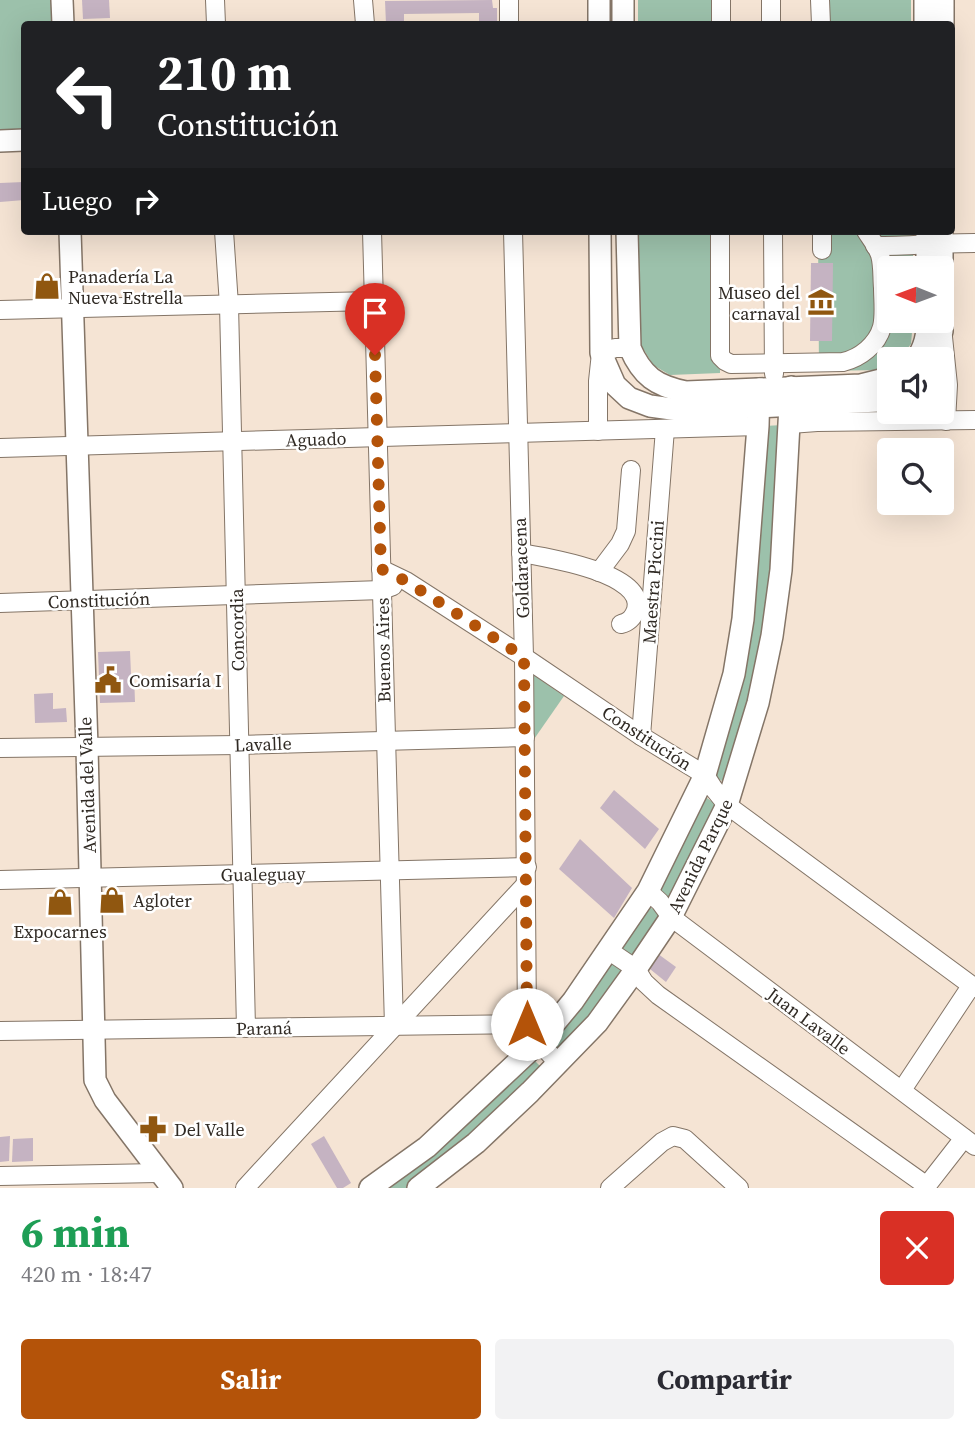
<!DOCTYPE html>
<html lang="es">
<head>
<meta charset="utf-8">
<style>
  body { margin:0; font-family:"Source Serif 4",serif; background:#f2f2f3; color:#2b2b33; height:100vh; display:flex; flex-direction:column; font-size:26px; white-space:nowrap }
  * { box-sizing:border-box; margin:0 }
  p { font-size:23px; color:#7c7c81 }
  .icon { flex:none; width:38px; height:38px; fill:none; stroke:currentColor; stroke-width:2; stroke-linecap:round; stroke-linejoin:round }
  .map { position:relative; height:1188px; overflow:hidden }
  .drawer { display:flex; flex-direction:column; background:#fff; flex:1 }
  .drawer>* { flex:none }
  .guide { position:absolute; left:21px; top:21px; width:934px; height:214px; border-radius:7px; box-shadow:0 7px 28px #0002; background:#202124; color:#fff; overflow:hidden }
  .needle { width:46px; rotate:271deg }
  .fabs { position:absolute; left:877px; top:256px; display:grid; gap:14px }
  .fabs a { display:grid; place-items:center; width:77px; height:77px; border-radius:7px; background:#fff; box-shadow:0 7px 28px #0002; font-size:35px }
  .pin { position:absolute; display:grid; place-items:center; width:60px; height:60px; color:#fff; margin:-72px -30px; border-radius:50% 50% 50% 0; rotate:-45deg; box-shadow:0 0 7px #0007 }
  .pin .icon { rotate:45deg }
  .me { position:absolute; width:77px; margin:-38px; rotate:0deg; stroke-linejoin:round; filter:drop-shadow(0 0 5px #0008) }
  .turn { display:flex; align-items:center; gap:24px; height:147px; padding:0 21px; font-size:32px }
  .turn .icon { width:91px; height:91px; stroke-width:2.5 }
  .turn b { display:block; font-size:49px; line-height:60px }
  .then { display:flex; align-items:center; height:66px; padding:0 21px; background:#0003; gap:14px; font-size:26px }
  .round { display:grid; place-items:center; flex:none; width:74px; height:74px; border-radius:7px; background:#f2f2f3 }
  .headline { display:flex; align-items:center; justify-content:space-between; height:119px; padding:0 21px }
  h1 { font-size:42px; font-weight:700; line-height:52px; color:#1e9e55 }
  .primary-button { display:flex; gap:14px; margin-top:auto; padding:14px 21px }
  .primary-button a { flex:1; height:80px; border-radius:7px; background:#b45309; color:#fff; font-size:28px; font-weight:700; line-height:80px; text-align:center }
  .primary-button a+a { background:#f2f2f3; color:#2b2b33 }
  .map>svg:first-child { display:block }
</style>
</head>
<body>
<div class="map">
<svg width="975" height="1188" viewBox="0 0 975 1188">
  <rect width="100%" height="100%" fill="#f5e4d4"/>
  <g fill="#9cc1ab">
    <polygon points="0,0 51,0 52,24 24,24 24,130 0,131"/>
    <rect x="638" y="0" width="83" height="24"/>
    <rect x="817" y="0" width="94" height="24"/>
    <polygon points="639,231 721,231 720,373 670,375 653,365 641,345 639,321"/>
    <polygon points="818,231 913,231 913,268 889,268 889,320 913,320 911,344 899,359 889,359 889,366 882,370 819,371"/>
    <polygon points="783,425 777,570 757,675 724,782 710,774 764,426"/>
    <polygon points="532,674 564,696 532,742"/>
    <polygon points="704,796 717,805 669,903 656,890"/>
    <polygon points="645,904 664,916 634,961 618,949"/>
    <polygon points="610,960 628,971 558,1053 547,1041"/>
    <polygon points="533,1059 543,1069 443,1160 407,1188 388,1188"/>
  </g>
  <g fill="#c5b3c2">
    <polygon points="82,0 109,0 110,18 83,19"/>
    <polygon points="492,0 493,8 497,8 497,24 479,24 479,13 404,14 404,24 386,24 385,1"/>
    <polygon points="24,182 24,200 0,202 0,183"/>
    <polygon points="811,263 833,263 832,341 810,341"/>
    <polygon points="130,651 131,674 134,674 135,702 100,703 98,652"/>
    <polygon points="53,693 53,709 66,708 67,722 35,723 34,694"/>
    <polygon points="614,790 659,829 645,849 600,808"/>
    <polygon points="580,839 632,888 614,918 559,869"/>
    <polygon points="654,951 676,967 666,982 645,965"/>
    <polygon points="10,1136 9,1161 0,1162 0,1137"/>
    <polygon points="324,1136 351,1183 343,1188 337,1188 311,1144"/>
    <polygon points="33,1138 33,1161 12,1162 13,1139"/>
  </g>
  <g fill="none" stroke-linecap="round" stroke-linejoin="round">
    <defs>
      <g id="minor">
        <polyline points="215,0 216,24"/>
        <polyline points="363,0 365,24"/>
        <polyline points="509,0 509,24"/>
        <polyline points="771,0 771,24"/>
        <polyline points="820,0 821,24"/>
        <polyline points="721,24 721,0"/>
        <polyline points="224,231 229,305 246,1028"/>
        <polyline points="372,231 394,1026"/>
        <polyline points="513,231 524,657 527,1024 539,1042 558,1063"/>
        <path d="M720 231V356L725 361 731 364 843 362C860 358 877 345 882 327 885 315 883 300 883 288 882 277 883 265 880 255 877 246 871 239 866 231"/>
        <polyline points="773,231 774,374"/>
        <polyline points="822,231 822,250"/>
        <path d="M875 246C909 246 942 243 975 243"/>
        <polyline points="0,310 373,301"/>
        <polyline points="943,337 948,385 946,421"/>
        <polyline points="790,424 817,422 975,420"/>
        <polyline points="598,431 598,381 601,353 615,348 630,348"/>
        <polyline points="0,448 758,426"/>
        <path d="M521 553C545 557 647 573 636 610 633 618 629 622 621 624"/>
        <polyline points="381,569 406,581 524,657 641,736 705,775 714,789 727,805 975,988"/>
        <polyline points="599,572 620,544 626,531 631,470"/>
        <polyline points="0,603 382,590 393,586"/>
        <polyline points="641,736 665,429"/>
        <polyline points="0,748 239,745 525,737"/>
        <polyline points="0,880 527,867"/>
        <polyline points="648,891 660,902 671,917 975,1146"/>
        <polyline points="608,950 636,969 644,982 658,995 927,1186"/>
        <polyline points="0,1031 527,1024"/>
        <polyline points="902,1090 971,986"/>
        <polyline points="0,1176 158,1173"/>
        <polyline points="245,1188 526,884"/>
        <polyline points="610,1188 662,1142 673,1136 685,1139 739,1188"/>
        <polyline points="925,1188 964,1138"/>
      </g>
      <g id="major">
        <polyline points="62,0 63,24"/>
        <polyline points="599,0 599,24"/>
        <polyline points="623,0 623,24"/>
        <polyline points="925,0 925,24"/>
        <polyline points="943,24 943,0"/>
        <polyline points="0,141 24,140"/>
        <polyline points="70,231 87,747 95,1080 105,1100 172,1188"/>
        <polyline points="600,231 601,353 615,385 629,398 650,406 679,410 759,407 878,401 889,398"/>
        <path d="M627 231 630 348C642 376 656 386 686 392L861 385 889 378"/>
        <polyline points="927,231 927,268"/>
        <path d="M916 359C924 350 928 333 928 320"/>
        <polyline points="934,359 942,331 942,231"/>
        <polyline points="370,1188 427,1147 539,1042 573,1001 648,891 705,775 734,674 743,619 758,426 759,389"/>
        <polyline points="418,1188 476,1143 530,1092 597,1023 636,969 671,917 727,805 758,703 772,636 781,570 791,387"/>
      </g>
    </defs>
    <use href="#minor" stroke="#847567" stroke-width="20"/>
    <use href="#major" stroke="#847567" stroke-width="24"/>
    <use href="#minor" stroke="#fff" stroke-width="18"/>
    <use href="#major" stroke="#fff" stroke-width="21"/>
  </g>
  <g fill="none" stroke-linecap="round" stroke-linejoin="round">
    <polyline stroke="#b45309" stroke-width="12" stroke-dasharray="0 21.6" points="375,355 381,569 406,581 524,657 527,1024"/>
  </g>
  <defs>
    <symbol id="shop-bare" viewBox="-9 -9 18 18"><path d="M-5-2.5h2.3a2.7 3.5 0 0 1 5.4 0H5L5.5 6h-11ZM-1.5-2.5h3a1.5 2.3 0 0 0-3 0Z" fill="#905710" stroke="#fff" stroke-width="2.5" paint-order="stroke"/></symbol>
    <symbol id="museum-bare" viewBox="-9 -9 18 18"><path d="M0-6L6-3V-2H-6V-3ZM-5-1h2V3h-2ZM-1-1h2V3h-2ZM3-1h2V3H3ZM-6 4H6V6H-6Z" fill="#905710" stroke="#fff" stroke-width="2.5" paint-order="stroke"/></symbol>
    <symbol id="civic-bare" viewBox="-9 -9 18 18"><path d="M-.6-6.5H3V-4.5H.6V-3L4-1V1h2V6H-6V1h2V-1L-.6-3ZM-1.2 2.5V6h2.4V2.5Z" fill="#905710" stroke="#fff" stroke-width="2.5" paint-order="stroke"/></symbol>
    <symbol id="pharmacy-bare" viewBox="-9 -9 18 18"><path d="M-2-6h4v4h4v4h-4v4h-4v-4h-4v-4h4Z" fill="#905710" stroke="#fff" stroke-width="2.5" paint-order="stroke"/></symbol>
  </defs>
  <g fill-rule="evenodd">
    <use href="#shop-bare" x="28" y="267" width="38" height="38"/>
    <use href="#museum-bare" x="802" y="283" width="38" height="38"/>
    <use href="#civic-bare" x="89" y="661" width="38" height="38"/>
    <use href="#shop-bare" x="93" y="881" width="38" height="38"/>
    <use href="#shop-bare" x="41" y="883" width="38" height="38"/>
    <use href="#pharmacy-bare" x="134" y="1110" width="38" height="38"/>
  </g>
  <g text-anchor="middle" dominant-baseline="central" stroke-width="5" stroke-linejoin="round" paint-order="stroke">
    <g font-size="18" fill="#302a24" stroke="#fff" text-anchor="start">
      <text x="68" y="276">Panadería La<tspan x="68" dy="21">Nueva Estrella</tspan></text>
      <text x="800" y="292" text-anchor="end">Museo del<tspan x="800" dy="21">carnaval</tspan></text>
      <text x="129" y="680">Comisaría I</text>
      <text x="133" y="900">Agloter</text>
      <text x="60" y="931" text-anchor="middle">Expocarnes</text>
      <text x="174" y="1129">Del Valle</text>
    </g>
    <g font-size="18" fill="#302a24" stroke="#fff">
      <text transform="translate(316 439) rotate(-2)">Aguado</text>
      <text transform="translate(521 568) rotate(-92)">Goldaracena</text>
      <text transform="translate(653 582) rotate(-86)">Maestra Piccini</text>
      <text transform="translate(99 600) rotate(-2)">Constitución</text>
      <text transform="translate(237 630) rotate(-91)">Concordia</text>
      <text transform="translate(383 650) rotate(-91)">Buenos Aires</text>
      <text transform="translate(647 738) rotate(33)">Constitución</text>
      <text transform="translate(263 744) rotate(-2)">Lavalle</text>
      <text transform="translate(87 785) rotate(-92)">Avenida del Valle</text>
      <text transform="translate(700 856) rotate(-64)">Avenida Parque</text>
      <text transform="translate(263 874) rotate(-1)">Gualeguay</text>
      <text transform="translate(809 1021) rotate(37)">Juan Lavalle</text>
      <text transform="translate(264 1028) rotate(-1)">Paraná</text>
    </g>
  </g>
</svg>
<div class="fabs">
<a><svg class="needle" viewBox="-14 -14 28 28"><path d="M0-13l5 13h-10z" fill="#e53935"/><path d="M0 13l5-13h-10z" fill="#7c7c81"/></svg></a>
<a><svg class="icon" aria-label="sound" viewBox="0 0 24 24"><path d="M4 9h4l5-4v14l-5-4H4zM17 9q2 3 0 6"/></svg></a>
<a><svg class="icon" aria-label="search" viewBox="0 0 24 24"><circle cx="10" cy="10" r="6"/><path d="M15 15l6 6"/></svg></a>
</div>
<div class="pin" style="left:375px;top:355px;background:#d93025"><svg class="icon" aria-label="arrive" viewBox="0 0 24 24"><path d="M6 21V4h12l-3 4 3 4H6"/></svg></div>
<svg class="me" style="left:527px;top:1024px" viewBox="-20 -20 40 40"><circle r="19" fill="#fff"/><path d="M0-13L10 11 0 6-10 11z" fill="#b45309"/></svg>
<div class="guide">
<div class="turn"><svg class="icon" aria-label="left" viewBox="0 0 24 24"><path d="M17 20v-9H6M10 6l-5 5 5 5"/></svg><div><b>210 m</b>Constitución</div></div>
<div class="then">Luego<svg class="icon" aria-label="right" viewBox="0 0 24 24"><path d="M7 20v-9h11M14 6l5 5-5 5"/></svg></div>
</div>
</div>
<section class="drawer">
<div class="headline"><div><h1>6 min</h1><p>420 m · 18:47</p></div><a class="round" style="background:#d93025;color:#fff"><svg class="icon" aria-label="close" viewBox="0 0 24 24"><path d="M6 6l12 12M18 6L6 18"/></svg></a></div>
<div class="primary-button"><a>Salir</a><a>Compartir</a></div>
</section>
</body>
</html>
